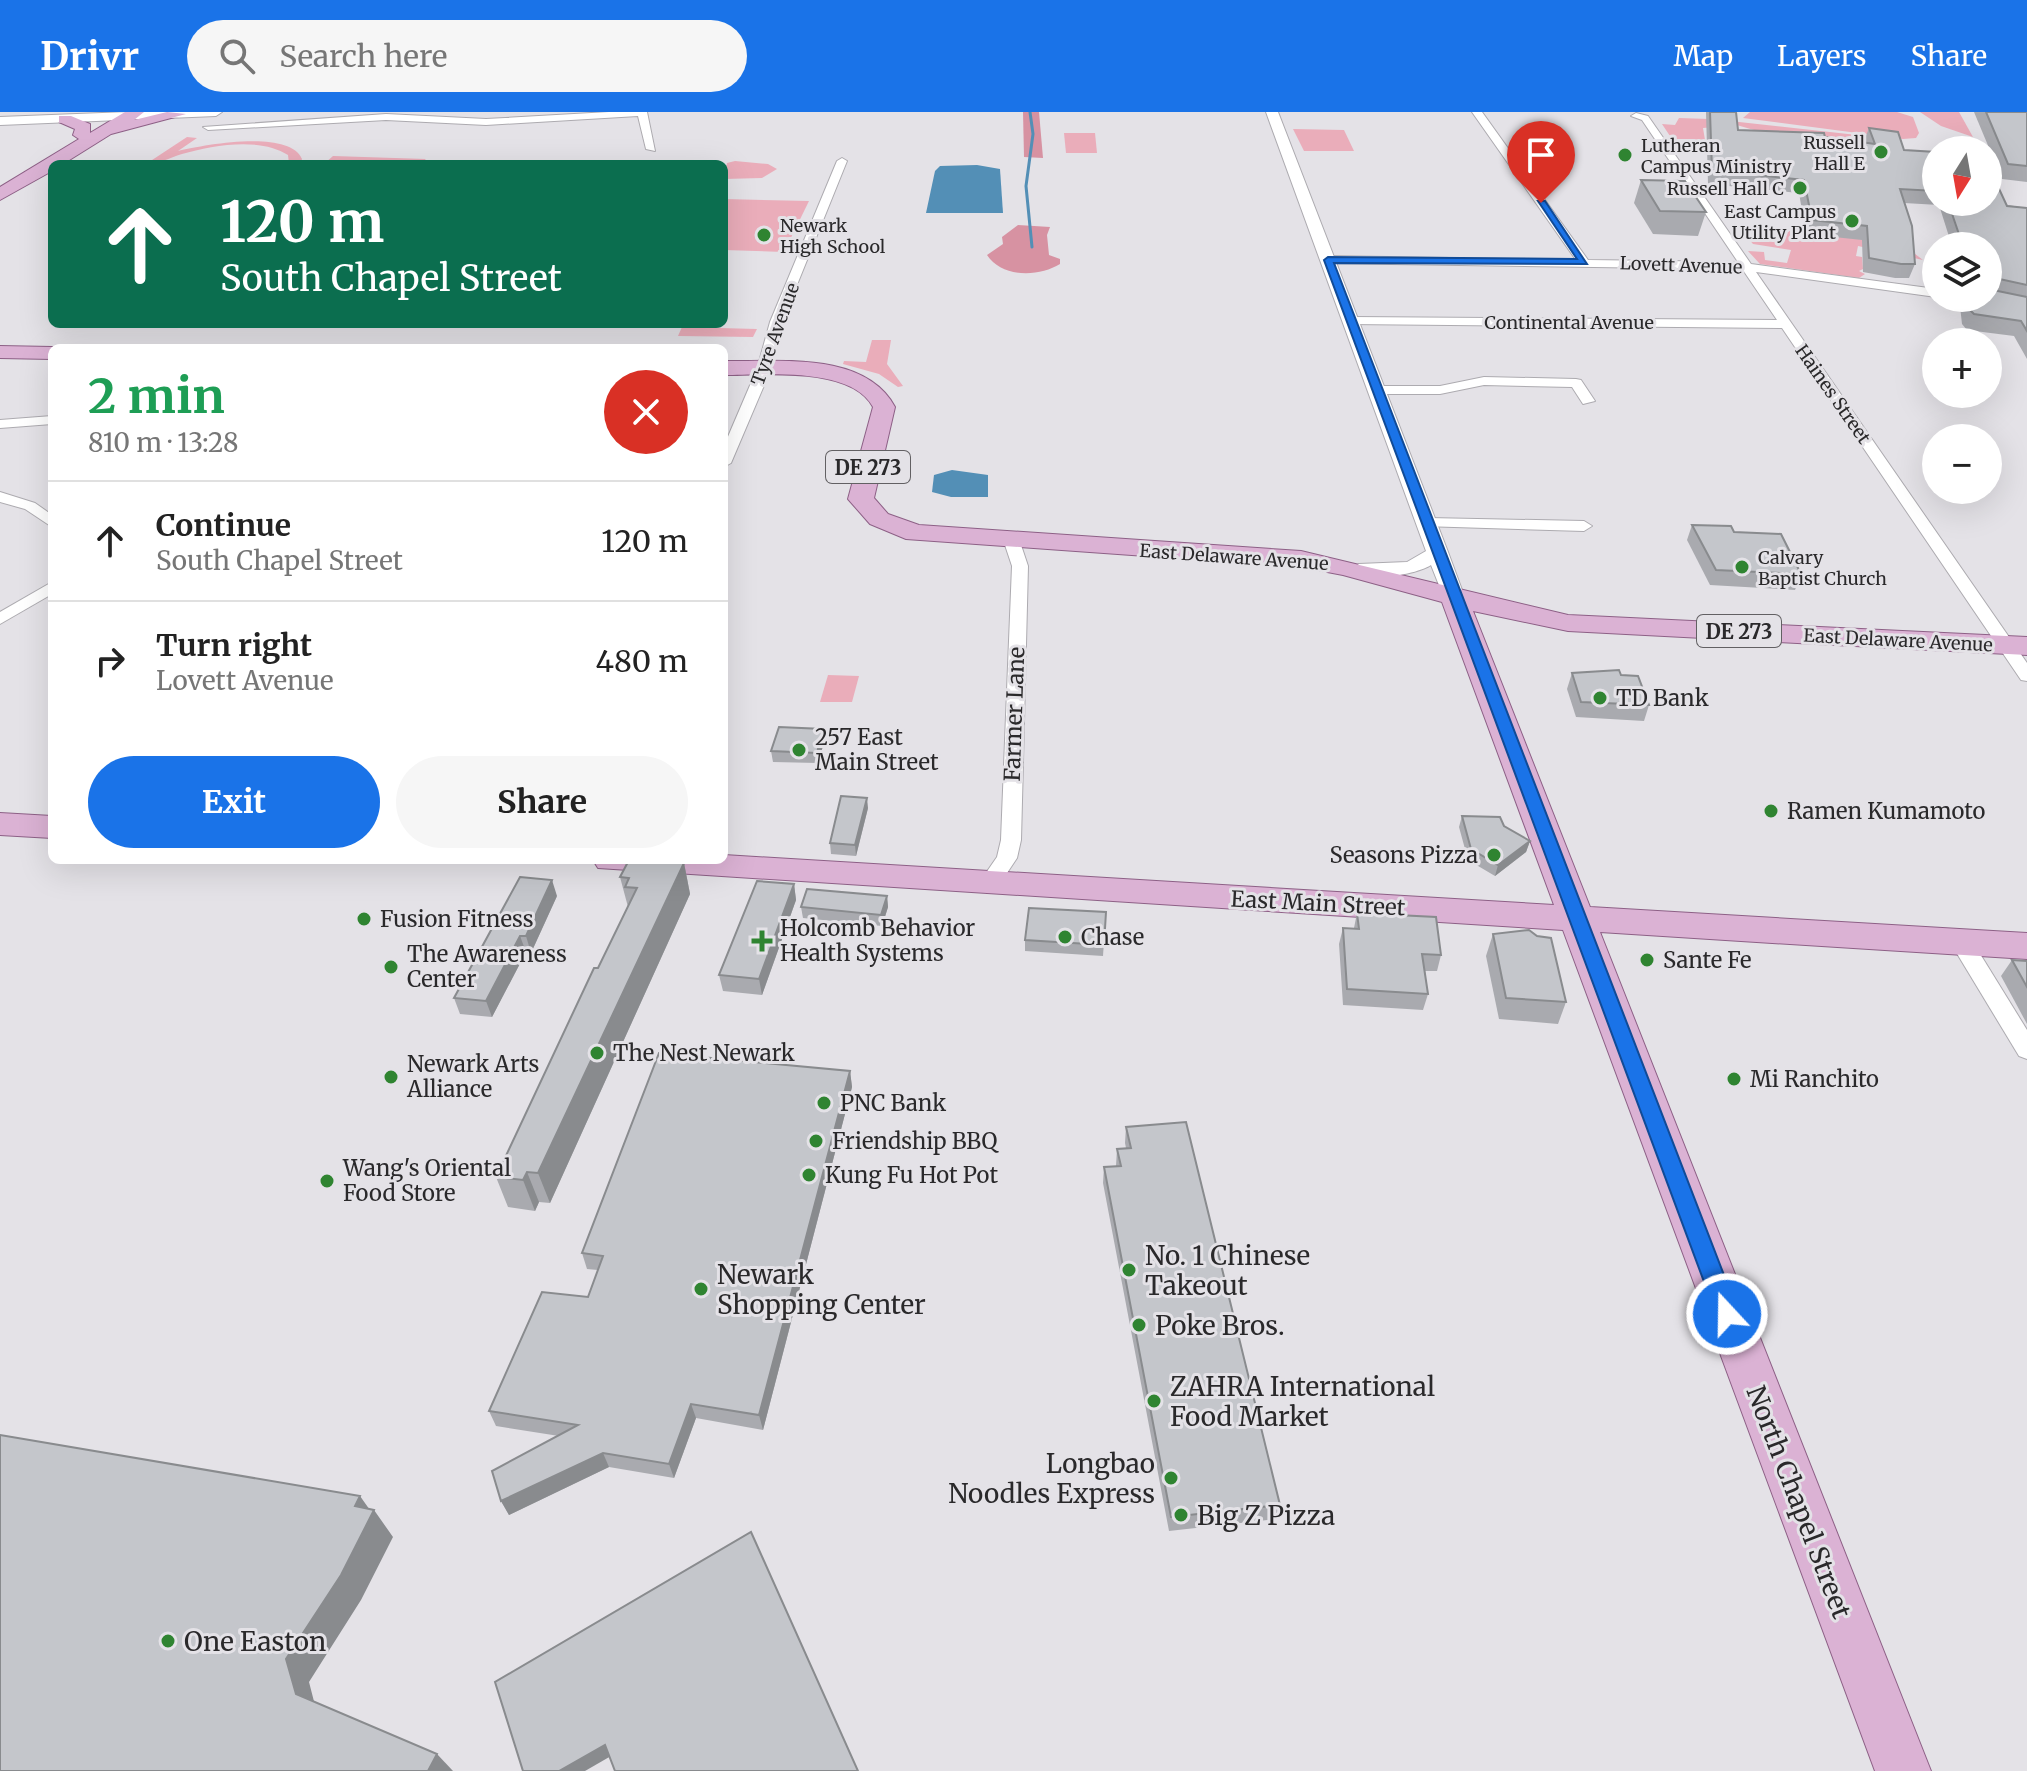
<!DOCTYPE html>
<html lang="en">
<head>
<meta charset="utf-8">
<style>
  body { margin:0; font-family:Merriweather,serif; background:#f6f6f6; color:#222; height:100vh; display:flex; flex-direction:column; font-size:30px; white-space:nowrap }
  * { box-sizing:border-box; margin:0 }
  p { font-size:26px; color:#767676 }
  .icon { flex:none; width:44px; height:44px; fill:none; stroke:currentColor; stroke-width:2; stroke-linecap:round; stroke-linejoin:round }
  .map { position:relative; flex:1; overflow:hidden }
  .side { position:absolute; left:48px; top:232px; width:680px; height:520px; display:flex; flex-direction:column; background:#fff; border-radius:12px; box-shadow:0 8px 32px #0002 }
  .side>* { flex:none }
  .hud { position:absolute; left:48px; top:48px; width:680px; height:168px; border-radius:12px; box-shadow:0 8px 32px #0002; background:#0b6e4f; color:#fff; overflow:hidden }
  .needle { width:52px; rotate:191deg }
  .controls { position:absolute; left:1922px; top:24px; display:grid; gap:16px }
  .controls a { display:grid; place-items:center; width:80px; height:80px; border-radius:50%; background:#fff; box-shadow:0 8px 32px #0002; font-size:40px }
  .pin { position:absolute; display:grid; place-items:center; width:68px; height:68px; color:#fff; margin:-82px -34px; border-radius:50% 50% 50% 0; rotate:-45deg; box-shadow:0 0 8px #0007 }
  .pin .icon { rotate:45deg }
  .me { position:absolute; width:88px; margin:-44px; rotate:339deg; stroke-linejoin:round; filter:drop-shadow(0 0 6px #0008) }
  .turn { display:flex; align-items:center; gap:28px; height:168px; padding:0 40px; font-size:36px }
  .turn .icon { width:104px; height:104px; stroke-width:2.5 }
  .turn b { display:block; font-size:56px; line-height:68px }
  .round { display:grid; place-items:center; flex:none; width:84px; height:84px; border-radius:42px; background:#f6f6f6 }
  .head { display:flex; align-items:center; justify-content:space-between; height:136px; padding:0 40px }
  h1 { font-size:48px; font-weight:700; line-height:60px; color:#1e9e55 }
  .button { display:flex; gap:16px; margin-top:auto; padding:16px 40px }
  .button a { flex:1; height:92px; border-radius:48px; background:#1a73e8; color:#fff; font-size:32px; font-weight:700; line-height:92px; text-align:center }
  .button a+a { background:#f6f6f6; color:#222 }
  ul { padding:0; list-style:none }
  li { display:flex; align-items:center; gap:24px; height:120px; padding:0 40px; border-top:2px solid #e0e0e0 }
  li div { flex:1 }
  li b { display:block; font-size:30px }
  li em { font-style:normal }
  header { display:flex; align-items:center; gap:48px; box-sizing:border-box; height:112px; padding:0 40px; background:#1a73e8; color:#fff }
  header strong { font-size:38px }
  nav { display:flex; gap:44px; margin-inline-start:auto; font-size:28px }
  .search { width:560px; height:72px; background:#f6f6f6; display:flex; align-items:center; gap:20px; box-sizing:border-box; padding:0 28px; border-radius:44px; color:#767676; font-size:30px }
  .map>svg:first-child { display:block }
</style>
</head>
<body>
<header>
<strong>Drivr</strong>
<div class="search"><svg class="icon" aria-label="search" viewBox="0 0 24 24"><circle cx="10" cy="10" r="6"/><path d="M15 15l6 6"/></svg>Search here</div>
<nav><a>Map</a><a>Layers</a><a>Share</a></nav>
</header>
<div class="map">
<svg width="2027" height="1659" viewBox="0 0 2027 1659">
  <rect width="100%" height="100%" fill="#e4e2e7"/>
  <g fill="#eaadba">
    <polygon points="1750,0 1897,0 1913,5 1919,21 1916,26 1903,27 1743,6"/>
    <polygon points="1920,0 1959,0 1973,25 1941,14"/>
    <polygon points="1679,6 1709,7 1715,15 1703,16 1706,34 1693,27 1672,27 1662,12 1675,13"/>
    <path d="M1721 8 1866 24 1870 25 1861 27 1880 26 1882 30 1859 28V27C1815 35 1763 22 1721 8Z"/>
    <polygon points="1293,17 1344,18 1354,39 1304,39"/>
    <polygon points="1064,21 1095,21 1097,41 1066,41"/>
    <path d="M187 25 197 26 178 39C204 33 289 17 302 47L300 52H289L288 43C260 25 213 33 182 42 169 46 159 52 146 52Z"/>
    <polygon points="333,44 426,47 420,52 324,52"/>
    <polygon points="735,49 768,52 777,57 762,66 724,67 727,51"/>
    <polygon points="724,87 809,89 784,140 724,138"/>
    <polygon points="1746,114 1902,132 1923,148 1858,134 1856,144 1862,145 1863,157 1859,159 1865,162 1859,166 1760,152 1748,139 1764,140 1765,148 1787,151 1791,138 1753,132 1742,119"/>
    <polygon points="682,215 757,217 753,225 678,224"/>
    <polygon points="872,228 891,228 887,252 903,274 898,275 879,262 843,252 844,249 866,250"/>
    <polygon points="828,563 859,564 852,590 820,590"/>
  </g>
  <g fill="#d792a2">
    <polygon points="1023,0 1039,0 1043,46 1024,45"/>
    <path d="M1018 113 1050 115 1047 123 1049 143 1060 147V152C1039 165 1002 166 987 143L1003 132 1002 125Z"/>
  </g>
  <g fill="#538fb6">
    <polygon points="977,53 1000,57 1003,101 926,101 935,59 940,54"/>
    <polygon points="952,358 988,363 988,385 951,385 932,380 934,363"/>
  </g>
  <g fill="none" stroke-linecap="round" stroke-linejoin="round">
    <polyline stroke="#538fb6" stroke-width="3" points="1030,0 1033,22 1026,74 1032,135"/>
    <defs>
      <g id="minor">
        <polygon points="609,0 647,0 655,39 646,37 638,4 486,13 386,8 208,18 203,15 386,2 486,7"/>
        <polygon points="1472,0 1482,0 1588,148 1738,150 1642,8 1631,4 1636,1 1648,4 1751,152 1936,177 1936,185 1756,160 2027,551 2027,569 2021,568 1782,216 1348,212 1348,206 1352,205 1777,208 1743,158 1733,157 1324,151 1324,145 1328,144 1576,148"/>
        <polygon points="842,46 847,49 782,210 771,257 731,351 724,355 724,334 757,257 770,210 837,49"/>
        <polygon points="1484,265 1576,267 1581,268 1595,289 1583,292 1572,275 1484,273 1440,282 1378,282 1371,278 1378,274 1440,274"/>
        <polygon points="52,304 52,312 0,316 0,308"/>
        <polygon points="0,380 35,391 52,403 52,415 25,397 0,390"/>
        <polygon points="1428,406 1584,409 1592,414 1584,419 1422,414 1420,411"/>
        <polygon points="1012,425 1020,430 1028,454 1021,728 1017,746 997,776 990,778 979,771 997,745 1001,728 1012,454 1004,430"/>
        <polygon points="52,470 52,482 0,512 0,500"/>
        <polygon points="1961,822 1969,824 2027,918 2027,947 2019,944 1950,830"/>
      </g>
      <g id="tertiary">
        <polygon points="128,0 222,0 216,4 0,13 0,5"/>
        <path d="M1266 0H1278L1448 440 1465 486 1462 491H1446L1431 453C1416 463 1361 472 1349 458L1359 452 1407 450 1426 439Z"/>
      </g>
      <g id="primary">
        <polygon points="125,0 144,0 134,8 167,0 186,2 111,22 63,52 52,52 52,59 0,88 0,75 79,27 73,23 75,17 59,10 59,4 71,4 90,12 90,21"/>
        <polygon points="0,234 52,235 58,236 52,236 52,247 0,246"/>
        <path d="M724 249C779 250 865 239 895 295L874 386 888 402 919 413 1301 439 1568 503 2027 525V543L1568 519 1473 499 1590 795 2027 821V847L1600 820 1931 1659H1875L1563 818 598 756 593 748H724V743L1554 793 1442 490 1343 463 1301 455 906 427 870 412 848 387 873 295C851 254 764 263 724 263Z"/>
        <polygon points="0,701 52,704 52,726 0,723"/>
      </g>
    </defs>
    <use href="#minor" stroke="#adabb0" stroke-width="2"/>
    <use href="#tertiary" stroke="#adabb0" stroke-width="2"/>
    <use href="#primary" stroke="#8d6086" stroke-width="2"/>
    <use href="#minor" fill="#fff" fill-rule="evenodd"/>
    <use href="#tertiary" fill="#fff" fill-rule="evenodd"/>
    <use href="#primary" fill="#dbb2d4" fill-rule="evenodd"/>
  </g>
  <g fill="#a9aaaf">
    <polygon points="1706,0 1736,0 1738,18 1825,25 1865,30 1864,29 1869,16 1904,38 1936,40 1936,90 1988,90 2027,96 2027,247 2014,224 1967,218 1962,212 1960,194 1964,186 1988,186 1988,134 1952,134 1939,93 1904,91 1915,152 1909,166 1895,166 1863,160 1862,128 1806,122 1799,81 1708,72"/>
    <polygon points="1974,0 2027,0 2027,70 2002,67"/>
    <polygon points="1641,68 1706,100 1698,124 1653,122 1634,91"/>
    <polygon points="1692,413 1734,420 1801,462 1795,478 1710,473 1687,428"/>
    <polygon points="1572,561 1621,563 1649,593 1644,609 1576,605 1567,577"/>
    <polygon points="823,617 825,627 818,651 773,650 771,639"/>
    <polygon points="868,696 856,744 831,742 830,731"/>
    <polygon points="1462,704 1530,729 1526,740 1495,764 1468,748 1459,715"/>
    <polygon points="684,751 690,782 550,1091 539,1090 535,1099 508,1095 496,1065 628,795 620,765"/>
    <polygon points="794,772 796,788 762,883 723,879 719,863"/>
    <polygon points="557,784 531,841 526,840 492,905 460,902 454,886"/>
    <polygon points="887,784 888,795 882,814 803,806 801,795"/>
    <polygon points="1106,800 1103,844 1025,839 1025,828"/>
    <polygon points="1357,801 1441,843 1437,859 1425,859 1428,882 1423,898 1343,893 1339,832 1343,816 1354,816"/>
    <polygon points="1493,822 1566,890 1558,912 1499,907 1486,844"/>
    <polygon points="2012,848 2027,849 2027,912 2001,864"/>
    <polygon points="850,959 852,975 763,1318 696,1306 674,1366 609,1355 509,1403 501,1389 559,1324 496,1314 489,1299 588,1185 598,1158 587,1157 582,1141"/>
    <polygon points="1126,1015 1280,1393 1276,1407 1169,1419 1103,1071 1104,1055 1116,1054 1117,1037 1126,1036 1125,1031"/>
  </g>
  <g fill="#898b8e">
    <polygon points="1995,166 1988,181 1988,167"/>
    <polygon points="823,617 825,627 818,651 817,641"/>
    <polygon points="867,686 868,696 856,744 855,733"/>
    <polygon points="1530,729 1526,740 1495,764 1498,753"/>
    <polygon points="684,751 690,782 550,1091 538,1061"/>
    <polygon points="552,768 557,784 531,841 526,824"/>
    <polygon points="794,772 796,788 762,883 759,867"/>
    <polygon points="887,784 888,795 882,814 881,803"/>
    <polygon points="520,824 526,840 492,905 486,889"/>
    <polygon points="850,959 852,975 763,1318 759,1303"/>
    <polygon points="527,1060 539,1090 535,1099 523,1068"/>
    <polygon points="691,1292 696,1306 674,1366 669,1352"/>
    <polygon points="603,1341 609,1355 509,1403 501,1389"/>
    <polygon points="360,1384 372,1401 374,1398 393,1425 361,1488 309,1570 318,1605 296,1582 286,1547"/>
    <polygon points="605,1633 611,1644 585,1659 559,1659"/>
    <polygon points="437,1642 453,1659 428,1659"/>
  </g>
  <g fill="#c4c6cb" stroke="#898b8e" stroke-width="2">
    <polygon points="1710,0 1736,0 1738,18 1824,21 1825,25 1875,32 1869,16 1898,20 1904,38 1936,40 1936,79 1900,77 1912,114 1915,152 1901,152 1869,146 1867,114 1812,108 1804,68 1712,58"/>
    <polygon points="1986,0 2027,0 2027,54 2008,52"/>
    <polygon points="1988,53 2007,94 2027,96 2027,173 1995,166 1988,167 1988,134 1963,134 1948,90 1988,90"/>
    <polygon points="1641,68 1685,69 1706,100 1660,99"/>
    <polygon points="1988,177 2027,185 2027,219 2021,209 1974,202 1969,197 1968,186 1988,186"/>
    <polygon points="1692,413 1731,414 1734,420 1781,422 1801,462 1716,458"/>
    <polygon points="1619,558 1621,563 1638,564 1649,593 1581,590 1572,561"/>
    <polygon points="779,615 823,617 817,641 771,639"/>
    <polygon points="841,684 867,686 855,733 830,731"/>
    <polygon points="1462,704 1500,705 1504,714 1530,729 1498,753 1471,737"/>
    <polygon points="629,748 655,748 684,751 538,1061 527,1060 523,1068 496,1065 594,856 598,856 637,776 625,775 629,766 620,765"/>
    <polygon points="520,765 552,768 526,824 520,824 486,889 454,886"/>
    <polygon points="757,769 794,772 759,867 719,863"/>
    <polygon points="807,777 887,784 881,803 801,795"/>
    <polygon points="1029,796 1106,800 1104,833 1025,828"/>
    <polygon points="1357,801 1436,805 1441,843 1422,842 1428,882 1347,877 1343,816 1359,817"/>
    <polygon points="1529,818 1537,824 1551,826 1566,890 1506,886 1493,822"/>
    <polygon points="2012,848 2027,849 2027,875"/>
    <polygon points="659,941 850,959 759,1303 691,1292 669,1352 603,1341 501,1389 492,1359 578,1313 489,1299 542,1180 588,1185 603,1144 582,1141"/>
    <polygon points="1186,1010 1280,1393 1171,1405 1104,1055 1121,1054 1117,1037 1131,1036 1126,1015"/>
    <polygon points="0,1323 360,1384 355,1394 374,1398 341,1463 286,1547 296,1582 437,1642 428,1659 0,1659"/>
    <polygon points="751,1420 858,1659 615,1659 605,1633 559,1659 523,1659 495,1570"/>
  </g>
  <polygon fill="#1a73e8" stroke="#114b97" stroke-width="2" points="1538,89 1545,89 1587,152 1334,151 1739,1202 1735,1210 1727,1213 1719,1210 1716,1202 1324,148 1328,145 1577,147"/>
  <g fill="#2f8431" stroke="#e4e2e7" stroke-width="3">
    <circle cx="1881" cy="40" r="8"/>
    <circle cx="1625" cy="43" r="8"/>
    <circle cx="1800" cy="76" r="8"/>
    <circle cx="1852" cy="109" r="8"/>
    <circle cx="764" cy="123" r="8"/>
    <circle cx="1742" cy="455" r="8"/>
    <circle cx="1600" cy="586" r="8"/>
    <circle cx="799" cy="638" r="8"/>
    <circle cx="1771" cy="699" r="8"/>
    <circle cx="1494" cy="743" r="8"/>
    <circle cx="364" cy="807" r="8"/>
    <circle cx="1065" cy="825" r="8"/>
    <path d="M758 817h8v8h8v8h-8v8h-8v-8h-8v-8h8z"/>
    <circle cx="1647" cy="848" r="8"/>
    <circle cx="391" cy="855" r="8"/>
    <circle cx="597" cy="941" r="8"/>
    <circle cx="391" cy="965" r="8"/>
    <circle cx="1734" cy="967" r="8"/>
    <circle cx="824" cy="991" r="8"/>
    <circle cx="816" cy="1029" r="8"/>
    <circle cx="809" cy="1063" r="8"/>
    <circle cx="327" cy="1069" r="8"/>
    <circle cx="1129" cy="1158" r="8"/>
    <circle cx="701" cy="1177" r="8"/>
    <circle cx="1139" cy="1213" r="8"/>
    <circle cx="1154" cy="1289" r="8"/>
    <circle cx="1171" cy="1366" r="8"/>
    <circle cx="1181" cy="1403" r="8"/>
    <circle cx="168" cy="1529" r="8"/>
  </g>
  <g text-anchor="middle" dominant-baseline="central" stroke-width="6" stroke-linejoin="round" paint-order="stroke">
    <g font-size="18" fill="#2a292b" stroke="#e4e2e7" text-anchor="end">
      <text x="1865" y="30">Russell<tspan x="1865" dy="21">Hall E</tspan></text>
      <text x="1641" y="33" text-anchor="start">Lutheran<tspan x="1641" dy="21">Campus Ministry</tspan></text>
      <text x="1784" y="76">Russell Hall C</text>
      <text x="1836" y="99">East Campus<tspan x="1836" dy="21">Utility Plant</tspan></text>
      <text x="780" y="113" text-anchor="start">Newark<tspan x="780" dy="21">High School</tspan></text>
      <text x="1758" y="445" text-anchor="start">Calvary<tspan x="1758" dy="21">Baptist Church</tspan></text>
    </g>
    <g font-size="18" fill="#2a292b" stroke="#e4e2e7">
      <text transform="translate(1681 153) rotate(2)">Lovett Avenue</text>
      <text x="1569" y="210">Continental Avenue</text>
      <text transform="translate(775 222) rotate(-70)">Tyre Avenue</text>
      <text transform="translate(1833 282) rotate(55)">Haines Street</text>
      <text transform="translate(1234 445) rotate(4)">East Delaware Avenue</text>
      <text transform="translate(1898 528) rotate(3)">East Delaware Avenue</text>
    </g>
    <g fill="#e4e2e7" stroke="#626063" stroke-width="2">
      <rect x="826" y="339" width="84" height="32" rx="6"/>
      <rect x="1697" y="503" width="84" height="32" rx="6"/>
    </g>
    <g font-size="20" font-weight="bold" fill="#2a292b">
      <text x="868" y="355">DE 273</text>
      <text x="1739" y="519">DE 273</text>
    </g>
    <g font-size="22" fill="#2a292b" stroke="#e4e2e7" text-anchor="start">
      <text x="1616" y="586">TD Bank</text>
      <text x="815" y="625">257 East<tspan x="815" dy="25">Main Street</tspan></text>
      <text x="1787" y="699">Ramen Kumamoto</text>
      <text x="1478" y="743" text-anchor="end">Seasons Pizza</text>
      <text x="380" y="807">Fusion Fitness</text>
      <text x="780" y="816">Holcomb Behavior<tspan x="780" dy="25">Health Systems</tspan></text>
      <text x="1081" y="825">Chase</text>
      <text x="407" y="842">The Awareness<tspan x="407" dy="25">Center</tspan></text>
      <text x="1663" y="848">Sante Fe</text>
      <text x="613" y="941">The Nest Newark</text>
      <text x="407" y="952">Newark Arts<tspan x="407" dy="25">Alliance</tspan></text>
      <text x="1750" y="967">Mi Ranchito</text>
      <text x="840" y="991">PNC Bank</text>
      <text x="832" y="1029">Friendship BBQ</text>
      <text x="343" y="1056">Wang's Oriental<tspan x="343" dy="25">Food Store</tspan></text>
      <text x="825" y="1063">Kung Fu Hot Pot</text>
    </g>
    <g font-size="22" fill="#2a292b" stroke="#e4e2e7">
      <text transform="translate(1014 602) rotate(-88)">Farmer Lane</text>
      <text transform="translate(1318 791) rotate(3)">East Main Street</text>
    </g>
    <g font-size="26" fill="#2a292b" stroke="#e4e2e7" text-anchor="start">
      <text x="1145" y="1143">No. 1 Chinese<tspan x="1145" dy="30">Takeout</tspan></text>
      <text x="717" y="1162">Newark<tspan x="717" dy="30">Shopping Center</tspan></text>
      <text x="1155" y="1213">Poke Bros.</text>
      <text x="1170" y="1274">ZAHRA International<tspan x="1170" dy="30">Food Market</tspan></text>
      <text x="1155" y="1351" text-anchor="end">Longbao<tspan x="1155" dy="30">Noodles Express</tspan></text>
      <text x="1197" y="1403">Big Z Pizza</text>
      <text x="184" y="1529">One Easton</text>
    </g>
    <g font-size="26" fill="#2a292b" stroke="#e4e2e7">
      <text transform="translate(1799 1390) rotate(69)">North Chapel Street</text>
    </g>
  </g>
</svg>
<div class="controls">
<a><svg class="needle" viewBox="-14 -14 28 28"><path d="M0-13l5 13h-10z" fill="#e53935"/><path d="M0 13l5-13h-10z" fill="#767676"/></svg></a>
<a><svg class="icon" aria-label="layers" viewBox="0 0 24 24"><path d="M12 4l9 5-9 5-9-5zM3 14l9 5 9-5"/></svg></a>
<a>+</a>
<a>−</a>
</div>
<div class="pin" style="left:1541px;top:91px;background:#d93025"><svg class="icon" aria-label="arrive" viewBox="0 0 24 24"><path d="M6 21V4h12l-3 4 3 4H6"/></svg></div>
<svg class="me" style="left:1727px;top:1202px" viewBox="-20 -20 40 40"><circle r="17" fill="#1a73e8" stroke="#fff" stroke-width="3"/><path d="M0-11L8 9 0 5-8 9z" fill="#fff"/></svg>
<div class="hud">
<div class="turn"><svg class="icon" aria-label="ahead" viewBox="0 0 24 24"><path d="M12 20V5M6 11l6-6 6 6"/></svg><div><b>120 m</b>South Chapel Street</div></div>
</div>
<section class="side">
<div class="head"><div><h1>2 min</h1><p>810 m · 13:28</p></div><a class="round" style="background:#d93025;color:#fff"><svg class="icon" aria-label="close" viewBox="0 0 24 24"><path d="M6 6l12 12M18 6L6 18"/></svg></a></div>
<ul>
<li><svg class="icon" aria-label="ahead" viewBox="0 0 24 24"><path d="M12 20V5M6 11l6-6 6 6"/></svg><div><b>Continue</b><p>South Chapel Street</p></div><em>120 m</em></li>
<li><svg class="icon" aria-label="right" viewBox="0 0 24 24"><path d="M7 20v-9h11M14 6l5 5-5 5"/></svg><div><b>Turn right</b><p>Lovett Avenue</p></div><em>480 m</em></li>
</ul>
<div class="button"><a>Exit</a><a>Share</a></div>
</section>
</div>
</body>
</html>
